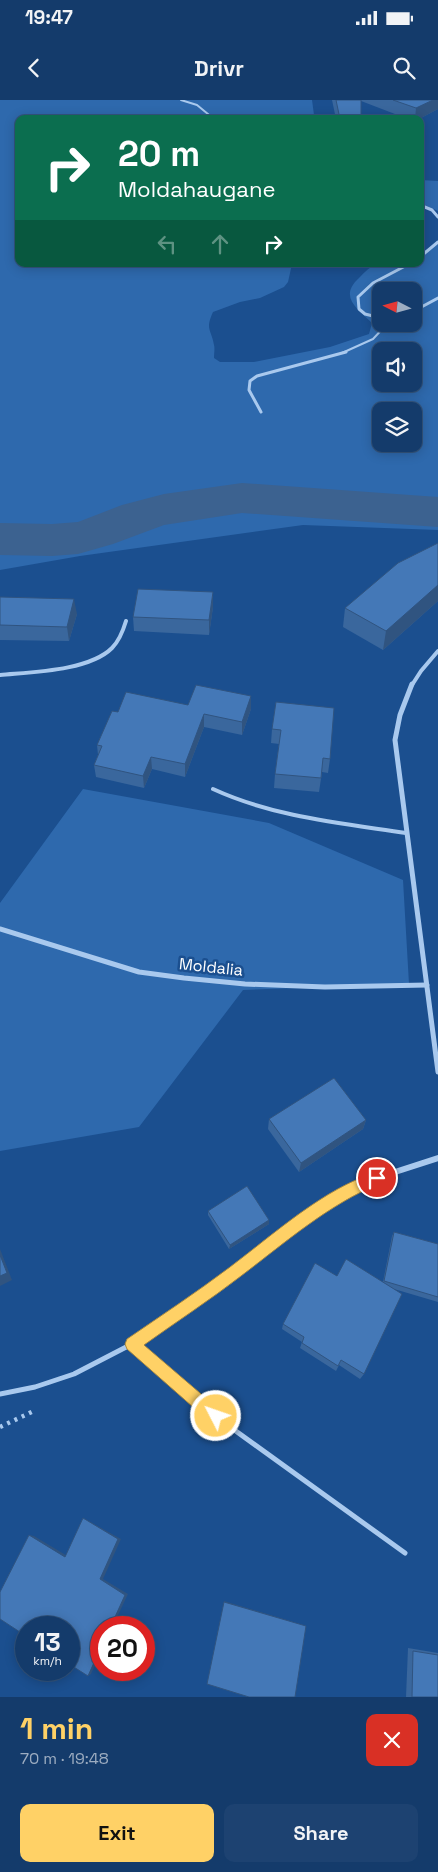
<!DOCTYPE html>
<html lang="en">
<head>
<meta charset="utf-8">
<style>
  body { margin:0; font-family:"Space Grotesk",sans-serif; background:#1d4271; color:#f1f3f6; height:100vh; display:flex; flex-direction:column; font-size:19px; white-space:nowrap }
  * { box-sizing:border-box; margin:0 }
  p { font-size:16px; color:#9dadc1 }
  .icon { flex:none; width:28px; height:28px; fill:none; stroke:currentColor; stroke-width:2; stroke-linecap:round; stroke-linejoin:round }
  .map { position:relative; height:1597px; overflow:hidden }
  .panel { display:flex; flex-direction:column; background:#143b6b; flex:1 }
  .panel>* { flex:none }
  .top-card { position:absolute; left:15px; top:15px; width:409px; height:152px; border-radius:10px; box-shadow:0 2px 12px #0003,0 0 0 1px #33557e; background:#0b6e4f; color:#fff; overflow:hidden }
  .needle { width:32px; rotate:276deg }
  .tools { position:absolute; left:372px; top:182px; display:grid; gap:10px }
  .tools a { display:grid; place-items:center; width:50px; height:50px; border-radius:10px; background:#143b6b; box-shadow:0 2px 12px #0003,0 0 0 1px #33557e; font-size:25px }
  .speed { position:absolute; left:15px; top:1516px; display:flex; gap:10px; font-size:25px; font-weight:700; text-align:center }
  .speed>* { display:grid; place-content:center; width:65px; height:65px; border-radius:50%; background:#143b6b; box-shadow:0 2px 12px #0003,0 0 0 1px #33557e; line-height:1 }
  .speed small { font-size:12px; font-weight:400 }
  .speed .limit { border:8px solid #d22; background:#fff; color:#111 }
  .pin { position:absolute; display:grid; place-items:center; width:42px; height:42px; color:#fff; margin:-21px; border:2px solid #fff; border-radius:50%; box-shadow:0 1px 5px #0007 }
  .me { position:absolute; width:55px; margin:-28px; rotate:311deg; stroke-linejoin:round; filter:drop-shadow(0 0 4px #0008) }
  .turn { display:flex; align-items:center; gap:18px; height:105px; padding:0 20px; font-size:22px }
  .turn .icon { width:65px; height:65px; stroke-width:2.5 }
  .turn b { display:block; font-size:35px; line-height:42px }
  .lanes { display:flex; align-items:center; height:48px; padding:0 20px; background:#0003; justify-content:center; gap:25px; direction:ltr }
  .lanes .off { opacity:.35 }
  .round { display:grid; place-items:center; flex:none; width:52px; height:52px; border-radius:10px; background:#1d4271 }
  .summary { display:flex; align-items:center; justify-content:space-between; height:85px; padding:0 20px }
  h1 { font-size:30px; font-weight:700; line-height:38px; color:#ffd166 }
  .cta { display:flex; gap:10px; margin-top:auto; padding:10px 20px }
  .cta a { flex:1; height:58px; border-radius:10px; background:#ffd166; color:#111; font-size:20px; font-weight:700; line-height:58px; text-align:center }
  .cta a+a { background:#1d4271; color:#f1f3f6 }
  .status { display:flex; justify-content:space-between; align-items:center; height:35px; padding:0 25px; background:#143b6b; direction:ltr }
  .status svg { height:14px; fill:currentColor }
  header { display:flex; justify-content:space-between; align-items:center; height:65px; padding:0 20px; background:#143b6b; font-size:22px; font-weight:700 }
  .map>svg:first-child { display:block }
</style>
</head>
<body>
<div class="status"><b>19:47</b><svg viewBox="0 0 49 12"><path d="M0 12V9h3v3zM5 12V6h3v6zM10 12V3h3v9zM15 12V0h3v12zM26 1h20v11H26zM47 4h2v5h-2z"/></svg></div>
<header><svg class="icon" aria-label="back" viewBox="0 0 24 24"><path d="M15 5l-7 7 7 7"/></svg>Drivr<svg class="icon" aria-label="search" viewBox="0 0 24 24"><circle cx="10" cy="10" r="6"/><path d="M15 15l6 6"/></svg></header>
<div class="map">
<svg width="438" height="1597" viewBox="0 0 438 1597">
  <rect width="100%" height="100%" fill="#1b4f8f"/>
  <g fill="#2e69ad" fill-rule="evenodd">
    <path d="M0 0H312L314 15 320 19H19V164H292L288 182 284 187 260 198 240 202 213 212C205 230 211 228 214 245 215 248 214 254 214 258L220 262H254L330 247 369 234 372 223C358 209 338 197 359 178 365 172 370 166 378 164H420V154L438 142V430L303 425 80 456 0 470ZM381 191H414V224H381ZM381 251H414V284H381ZM381 311H414V344H381Z"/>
    <polygon points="420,80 438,81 438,111 420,103"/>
    <polygon points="83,689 269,723 403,780 409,884 243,890 139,1027 0,1051 0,803"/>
  </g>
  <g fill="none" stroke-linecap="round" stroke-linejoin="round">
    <polygon fill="#3c6290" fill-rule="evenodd" points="242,383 438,397 438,427 242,413 164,425 113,444 78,454 52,456 0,455 0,423 52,424 78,422 122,405 164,394"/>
    <polyline stroke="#a9c9ee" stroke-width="4.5" stroke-dasharray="3 5" stroke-linecap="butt" points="0,1327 36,1310"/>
    <g stroke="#a9c9ee" stroke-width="2">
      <polyline points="181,0 197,5 214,19"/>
      <polyline points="342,253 373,239 387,224"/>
    </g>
    <polyline stroke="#a9c9ee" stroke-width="3" points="261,312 249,290 250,281 257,276 346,252"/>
    <path stroke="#a9c9ee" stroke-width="4" d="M213 689C274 717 340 723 406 733"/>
    <polyline stroke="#a9c9ee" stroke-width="5" points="0,1294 35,1287 74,1274 132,1244 215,1316 405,1453"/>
    <g stroke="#a9c9ee" stroke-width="3">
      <polyline points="420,105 432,110 438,117"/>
      <polyline points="420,157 438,142"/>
      <polyline points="414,211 438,198"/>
      <polyline points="381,218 365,214 359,209 358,197 373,183 409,164"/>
    </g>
    <g stroke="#a9c9ee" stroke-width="4">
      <path d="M0 575C31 572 89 571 112 548 119 541 123 531 126 521"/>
      <polyline points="412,585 421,571 438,551"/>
    </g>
    <g stroke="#a9c9ee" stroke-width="5">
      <polyline points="412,584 400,615 395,640 438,972"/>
      <polyline points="0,829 139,872 184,878 245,884 325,887 427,885"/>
    </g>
    <polyline stroke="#a9c9ee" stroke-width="6" points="132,1244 218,1185 310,1115 361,1083 438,1058"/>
  </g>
  <g fill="#3a679d">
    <polygon points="332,0 438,0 438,9 419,19 408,19 361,1 361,19 336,19"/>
    <polygon points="438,443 438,501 383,550 343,527 345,508"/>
    <polygon points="213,492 213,507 209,535 134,531 133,517"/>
    <polygon points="0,497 77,514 69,541 0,540"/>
    <polygon points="276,602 330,659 328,673 322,672 319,692 274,688 275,674 279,644 271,643 272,629"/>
    <polygon points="188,605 251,609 242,635 204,627 185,677 152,669 144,688 96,677 94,665 98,655 97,645 118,612"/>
    <polygon points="269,1019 366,1020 363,1029 299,1072 268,1029"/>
    <polygon points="208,1111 269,1120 269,1124 229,1149 208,1115"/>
    <polygon points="394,1132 438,1144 438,1202 394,1189 364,1274 360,1279 339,1265 336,1271 300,1248 302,1242 282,1229 283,1224 337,1176 383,1182 392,1136"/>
    <polygon points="408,1548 438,1553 438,1597 406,1597"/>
  </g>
  <g fill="#305480">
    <polygon points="433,0 438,0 438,9 419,19 415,19 416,8"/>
    <polygon points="438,485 438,501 383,550 386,531"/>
    <polygon points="213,492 213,507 209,535 209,520"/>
    <polygon points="74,499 77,514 69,541 67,527"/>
    <polygon points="251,596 251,609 242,635 242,622"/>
    <polygon points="204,614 204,627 185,677 185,664"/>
    <polygon points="151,657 152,669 144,688 143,676"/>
    <polygon points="366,1020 363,1029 299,1072 301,1063"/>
    <polygon points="269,1120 269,1124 229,1149 230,1145"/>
    <polygon points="0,1149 12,1180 0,1186"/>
    <polygon points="83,1418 121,1439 103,1479 128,1494 112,1528 110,1528"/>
    <polygon points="29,1435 34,1436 69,1457 65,1457"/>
    <polygon points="224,1501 303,1525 306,1526 224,1502"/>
    <polygon points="101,1547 101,1552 91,1574 88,1576"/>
  </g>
  <g fill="#4478b7" stroke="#305480">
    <polygon points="336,0 361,0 361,19 340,19"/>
    <polygon points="393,0 433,0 416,8"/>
    <polygon points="438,443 438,485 386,531 345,508 398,463"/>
    <polygon points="138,489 213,492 209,520 133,517"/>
    <polygon points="0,497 74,499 67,527 0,525"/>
    <polygon points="196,585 251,596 242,622 204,614 185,664 151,657 143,676 94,665 102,646 97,645 112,611 118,612 126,592 188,605"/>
    <polygon points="276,602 334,608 330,659 323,658 321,678 275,674 281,630 272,629"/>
    <polygon points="334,978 366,1020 301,1063 269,1019"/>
    <polygon points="247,1086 269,1120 230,1145 208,1111"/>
    <polygon points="394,1132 438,1144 438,1197 384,1181"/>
    <polygon points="0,1155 7,1173 0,1176"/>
    <polygon points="346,1159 402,1194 364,1274 341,1260 338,1266 302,1243 304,1237 283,1224 315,1163 337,1176"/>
    <polygon points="83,1418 118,1439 100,1479 125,1495 110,1528 101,1528 101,1547 88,1576 69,1564 69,1528 26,1528 26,1536 0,1519 0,1492 29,1435 65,1457"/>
    <polygon points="224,1502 306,1526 295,1597 249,1597 207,1584"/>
    <polygon points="413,1551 438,1555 438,1597 412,1597"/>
  </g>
  <path fill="#ffd166" stroke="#a68842" d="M377 1072 381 1073 383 1078 381 1083C329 1104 286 1142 241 1176 210 1200 176 1222 144 1245L221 1311 223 1316 221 1322 216 1324 210 1322 127 1249 125 1244 127 1239C162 1215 197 1192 230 1167 274 1134 324 1088 377 1072Z"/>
  <g text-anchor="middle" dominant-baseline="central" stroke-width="5" stroke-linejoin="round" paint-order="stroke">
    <g font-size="16" fill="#fff" stroke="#1b4f8f">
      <text transform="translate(211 867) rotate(6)">Moldalia</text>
    </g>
  </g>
</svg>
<div class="tools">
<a><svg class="needle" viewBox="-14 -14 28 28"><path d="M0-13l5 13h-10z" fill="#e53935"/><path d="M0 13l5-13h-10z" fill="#9dadc1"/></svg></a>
<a><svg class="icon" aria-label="sound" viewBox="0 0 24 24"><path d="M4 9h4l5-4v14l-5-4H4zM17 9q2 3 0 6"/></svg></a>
<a><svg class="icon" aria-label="layers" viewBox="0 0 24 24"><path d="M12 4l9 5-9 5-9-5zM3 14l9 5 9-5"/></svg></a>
</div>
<div class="speed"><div>13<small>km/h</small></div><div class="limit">20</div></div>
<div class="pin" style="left:377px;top:1078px;background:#d93025"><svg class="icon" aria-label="arrive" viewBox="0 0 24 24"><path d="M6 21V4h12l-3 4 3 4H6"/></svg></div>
<svg class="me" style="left:216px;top:1316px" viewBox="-20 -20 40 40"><circle r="17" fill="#ffd166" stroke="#fff" stroke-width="3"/><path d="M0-11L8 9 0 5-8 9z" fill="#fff"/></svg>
<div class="top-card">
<div class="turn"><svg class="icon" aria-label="right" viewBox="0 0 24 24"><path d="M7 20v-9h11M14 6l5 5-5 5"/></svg><div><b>20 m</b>Moldahaugane</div></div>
<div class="lanes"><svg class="icon off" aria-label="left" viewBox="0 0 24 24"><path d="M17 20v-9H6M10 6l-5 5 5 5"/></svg><svg class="icon off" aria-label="ahead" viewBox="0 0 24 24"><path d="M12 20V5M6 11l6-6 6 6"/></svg><svg class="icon" aria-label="right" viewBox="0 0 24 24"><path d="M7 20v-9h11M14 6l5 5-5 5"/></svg></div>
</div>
</div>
<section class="panel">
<div class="summary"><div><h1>1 min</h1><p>70 m · 19:48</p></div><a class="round" style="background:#d93025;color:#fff"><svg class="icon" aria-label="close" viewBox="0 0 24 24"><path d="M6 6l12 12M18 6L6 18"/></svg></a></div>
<div class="cta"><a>Exit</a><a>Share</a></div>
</section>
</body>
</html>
